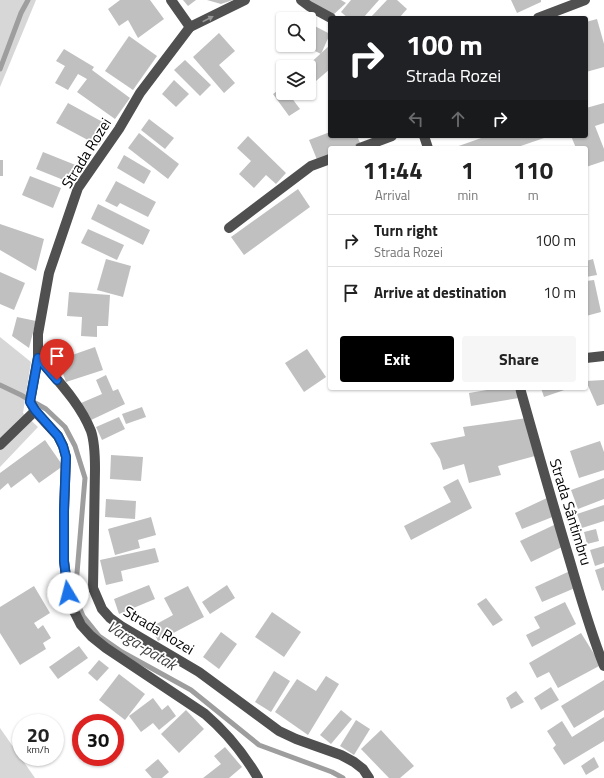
<!DOCTYPE html>
<html lang="en">
<head>
<meta charset="utf-8">
<style>
  body { margin:0; font-family:"Titillium Web",sans-serif; background:#f6f6f6; color:#222; height:100vh; display:flex; flex-direction:column; font-size:15px; white-space:nowrap }
  * { box-sizing:border-box; margin:0 }
  p { font-size:13px; color:#767676 }
  .icon { flex:none; width:22px; height:22px; fill:none; stroke:currentColor; stroke-width:2; stroke-linecap:round; stroke-linejoin:round }
  .map { position:relative; flex:1; overflow:hidden }
  .panel { position:absolute; left:328px; top:146px; width:260px; height:244px; display:flex; flex-direction:column; background:#fff; border-radius:4px; box-shadow:0 1px 3px #0004 }
  .panel>* { flex:none }
  .banner { position:absolute; left:328px; top:16px; width:260px; height:122px; border-radius:4px; box-shadow:0 1px 3px #0004; background:#202124; color:#fff; overflow:hidden }
  .buttons { position:absolute; left:276px; top:12px; display:grid; gap:8px }
  .buttons a { display:grid; place-items:center; width:40px; height:40px; border-radius:4px; background:#fff; box-shadow:0 1px 3px #0004; font-size:20px }
  .speed { position:absolute; left:12px; top:714px; display:flex; gap:8px; font-size:20px; font-weight:700; text-align:center }
  .speed>* { display:grid; place-content:center; width:52px; height:52px; border-radius:50%; background:#fff; box-shadow:0 1px 3px #0004; line-height:1 }
  .speed small { font-size:10px; font-weight:400 }
  .speed .limit { border:6px solid #d22; background:#fff; color:#111 }
  .pin { position:absolute; display:grid; place-items:center; width:34px; height:34px; color:#fff; margin:-41px -17px; border-radius:50% 50% 50% 0; rotate:-45deg; box-shadow:0 0 4px #0007 }
  .pin .icon { rotate:45deg }
  .me { position:absolute; width:44px; margin:-22px; rotate:352deg; stroke-linejoin:round; filter:drop-shadow(0 0 3px #0008) }
  .turn { display:flex; align-items:center; gap:14px; height:84px; padding:0 12px; font-size:18px }
  .turn .icon { width:52px; height:52px; stroke-width:2.5 }
  .turn b { display:block; font-size:28px; line-height:34px }
  .lanes { display:flex; align-items:center; height:38px; padding:0 12px; background:#0003; justify-content:center; gap:20px; direction:ltr }
  .lanes .off { opacity:.35 }
  .eta { display:flex; justify-content:space-evenly; align-items:center; height:68px; text-align:center }
  .eta b { font-size:24px; font-weight:700; line-height:28px }
  .button { display:flex; gap:8px; margin-top:auto; padding:8px 12px }
  .button a { flex:1; height:46px; border-radius:4px; background:#000; color:#fff; font-size:16px; font-weight:700; line-height:46px; text-align:center }
  .button a+a { background:#f6f6f6; color:#222 }
  ul { padding:0; list-style:none }
  li { display:flex; align-items:center; gap:12px; height:52px; padding:0 12px; border-top:1px solid #e0e0e0 }
  li div { flex:1 }
  li b { display:block; font-size:15px }
  li em { font-style:normal }
  .map>svg:first-child { display:block }
</style>
</head>
<body>
<div class="map">
<svg width="604" height="778" viewBox="0 0 604 778">
  <rect width="100%" height="100%" fill="#fff"/>
  <g fill="#d7d7d7">
    <polygon points="0,0 36,0 0,87"/>
    <polygon points="0,337 31,362 23,413 38,427 0,467"/>
    <polygon points="0,728 35,778 0,778"/>
  </g>
  <g fill="none" stroke-linecap="round" stroke-linejoin="round">
    <g stroke="#9e9e9e" stroke-width="5">
      <polyline points="0,69 21,13 28,0"/>
      <polyline points="0,385 21,395 46,409 65,427 75,446 85,478 75,597 83,616 99,636 122,652 191,690 259,745 332,772 343,778"/>
    </g>
  </g>
  <g fill="#c0c0c0">
    <polygon points="120,0 150,0 164,19 138,38 128,20 119,26 108,9"/>
    <polygon points="183,0 196,0 188,6"/>
    <polygon points="207,0 233,0 221,4"/>
    <polygon points="309,0 341,0 346,3 332,16"/>
    <polygon points="351,0 379,0 363,18 348,18 341,12"/>
    <polygon points="387,0 397,0 407,9 399,18 370,18"/>
    <polygon points="511,0 541,0 541,2 517,13"/>
    <polygon points="597,19 604,44 604,67 586,72 586,22"/>
    <polygon points="309,23 330,34 321,54 303,45 309,45"/>
    <polygon points="219,33 235,51 219,65 235,83 224,93 193,57"/>
    <polygon points="129,36 157,56 133,90 105,71"/>
    <polygon points="330,45 330,69 309,87 309,67 306,67"/>
    <polygon points="64,49 94,67 92,70 130,98 115,119 77,92 87,79 78,74 68,90 55,83 65,66 56,61"/>
    <polygon points="185,60 211,85 200,96 174,70"/>
    <polygon points="174,80 189,94 176,107 162,94"/>
    <polygon points="283,87 283,93 288,93 300,109 289,116 273,94"/>
    <polygon points="68,103 110,126 99,146 56,123"/>
    <polygon points="604,103 604,123 595,126 604,149 604,161 586,167 586,148 576,148 571,136 586,136 586,108"/>
    <polygon points="149,119 174,138 165,149 141,130"/>
    <polygon points="330,132 330,136 357,136 361,145 354,148 330,148 330,157 318,162 309,140"/>
    <polygon points="139,133 179,164 168,179 128,148"/>
    <polygon points="248,136 286,173 276,184 266,175 254,188 239,174 251,161 237,148"/>
    <polygon points="487,136 543,136 544,138 515,148 453,148"/>
    <polygon points="43,152 78,166 71,183 36,169"/>
    <polygon points="124,155 151,171 144,184 117,168"/>
    <rect x="0" y="160" width="3" height="16"/>
    <polygon points="30,176 61,188 53,208 22,195"/>
    <polygon points="116,181 156,202 148,217 120,203 117,207 105,201"/>
    <polygon points="298,189 310,207 244,255 231,237"/>
    <polygon points="98,204 150,230 143,245 91,219"/>
    <polygon points="0,224 44,239 36,271 0,250"/>
    <polygon points="88,229 124,245 117,260 81,243"/>
    <polygon points="106,259 131,266 123,297 97,290"/>
    <polygon points="593,259 597,275 586,277 586,261"/>
    <polygon points="0,272 25,283 14,310 0,304"/>
    <polygon points="594,280 601,312 586,316 586,281"/>
    <polygon points="69,292 110,295 108,326 97,326 97,337 81,336 82,317 67,316"/>
    <polygon points="17,317 36,321 29,348 12,336"/>
    <polygon points="95,347 103,370 66,382 58,360"/>
    <polygon points="307,349 326,377 304,392 285,363"/>
    <polygon points="106,375 113,391 118,389 125,404 89,421 81,403 102,394 96,380"/>
    <polygon points="604,380 604,404 597,406 586,381"/>
    <polygon points="499,388 514,388 519,398 471,406 469,393"/>
    <polygon points="541,388 570,388 544,397"/>
    <polygon points="142,407 146,417 126,424 122,414"/>
    <polygon points="119,417 125,429 102,440 96,427"/>
    <polygon points="527,418 535,456 498,466 501,475 469,483 464,464 443,470 440,459 430,443 465,436 463,427"/>
    <polygon points="45,440 63,466 39,483 31,473 11,488 8,483 0,490 0,473"/>
    <polygon points="600,441 604,452 604,470 579,478 570,451"/>
    <polygon points="111,455 143,457 141,481 110,479"/>
    <polygon points="604,478 604,499 578,509 571,490"/>
    <polygon points="458,479 472,508 411,540 404,526 451,502 443,487"/>
    <polygon points="549,497 555,516 522,529 515,513"/>
    <polygon points="106,499 136,501 135,519 105,517"/>
    <polygon points="604,505 604,521 582,528 577,514"/>
    <polygon points="151,517 156,535 138,540 140,548 115,555 108,529"/>
    <polygon points="554,525 564,546 531,562 520,541"/>
    <polygon points="596,529 599,541 587,544 584,532"/>
    <polygon points="604,546 604,563 595,566 590,550"/>
    <polygon points="155,548 159,562 121,571 123,581 106,585 100,560"/>
    <polygon points="604,567 604,590 602,591 595,570"/>
    <polygon points="570,571 575,588 542,602 535,587"/>
    <polygon points="149,585 155,599 119,614 114,599"/>
    <polygon points="227,585 235,598 210,614 202,602"/>
    <polygon points="34,586 50,613 34,623 38,629 43,625 51,638 43,643 46,649 20,665 0,633 0,607"/>
    <polygon points="188,586 204,617 158,641 151,627 173,615 164,598"/>
    <polygon points="486,598 503,620 493,626 477,604"/>
    <polygon points="565,602 576,624 532,647 526,635 540,628 534,617"/>
    <polygon points="272,612 301,632 284,657 255,637"/>
    <polygon points="221,632 237,644 219,669 203,657"/>
    <polygon points="581,633 601,665 558,688 549,672 537,678 529,663"/>
    <polygon points="79,646 88,658 58,679 49,667"/>
    <polygon points="99,660 109,668 97,681 88,673"/>
    <polygon points="274,671 290,681 271,712 255,702"/>
    <polygon points="119,674 145,694 125,720 99,700"/>
    <polygon points="326,676 339,684 308,735 275,712 297,679 316,691"/>
    <polygon points="604,680 604,710 574,728 561,706"/>
    <polygon points="551,687 559,700 541,710 534,698"/>
    <polygon points="516,691 524,702 511,709 506,698"/>
    <polygon points="153,698 162,710 168,705 176,716 159,730 153,723 141,732 129,716"/>
    <polygon points="186,710 204,729 179,753 161,734"/>
    <polygon points="341,710 352,719 331,744 320,735"/>
    <polygon points="604,717 604,741 564,765 553,748 556,745 547,731 562,721 572,737"/>
    <polygon points="356,720 370,729 354,755 340,746"/>
    <polygon points="381,730 414,766 400,778 389,778 361,749"/>
    <polygon points="225,747 242,767 229,778 203,778 221,764 214,756"/>
    <polygon points="594,757 599,767 586,775 581,766"/>
    <polygon points="158,759 169,772 162,778 152,778 145,770"/>
  </g>
  <g fill="none" stroke-linecap="round" stroke-linejoin="round">
    <g stroke="#505050" stroke-width="10">
      <polyline points="171,0 190,27 245,0"/>
      <polyline points="301,0 309,6 331,18"/>
      <polyline points="538,18 585,0"/>
      <path d="M190 27 140 93 119 129 78 188 49 273 38 334V357L30 401 35 411 58 436 63 446 66 457 64 511V561L68 593 72 607 81 625 91 636 106 648 205 714C226 732 244 754 258 778"/>
      <polyline points="424,136 428,148"/>
      <polyline points="360,148 392,136"/>
      <polyline points="229,228 311,166 330,159"/>
      <path d="M38 357C57 380 80 403 91 431 95 443 95 457 95 469L93 588 102 609 110 618 121 626 199 672 279 731 296 739 341 755 354 762 363 769 369 778"/>
      <polyline points="586,358 604,356"/>
      <path d="M520 388C536 445 552 502 569 558 580 595 590 631 604 666"/>
      <polyline points="0,445 35,411"/>
    </g>
  </g>
  <defs><path id="oneway-solid" d="M-6-.8H1V-3.2L6.5 0L1 3.2V.8H-6Z"/></defs>
  <use fill="#969696" href="#oneway-solid" transform="translate(208 19) rotate(-27)"/>
  <g fill="none" stroke-linecap="round" stroke-linejoin="round">
    <defs>
      <polyline id="route" points="57,380 38,358 30,402 35,410 58,436 63,446 66,457 64,511 64,561 68,593"/>
    </defs>
    <use href="#route" stroke="#114b97" stroke-width="10"/>
    <use href="#route" stroke="#1a73e8" stroke-width="7"/>
  </g>
  <g text-anchor="middle" dominant-baseline="central" stroke-width="3.5" stroke-linejoin="round" paint-order="stroke">
    <g font-size="15" fill="#000" stroke="#fff">
      <text transform="translate(86 153) rotate(-58)">Strada Rozei</text>
      <text transform="translate(571 512) rotate(73)">Strada Sântimbru</text>
      <text transform="translate(159 630) rotate(31)">Strada Rozei</text>
    </g>
    <g font-size="16" font-style="italic" fill="#3f3f3f" stroke="#fff">
      <text transform="translate(142 645) rotate(32)">Varga-patak</text>
    </g>
  </g>
</svg>
<div class="buttons">
<a><svg class="icon" aria-label="search" viewBox="0 0 24 24"><circle cx="10" cy="10" r="6"/><path d="M15 15l6 6"/></svg></a>
<a><svg class="icon" aria-label="layers" viewBox="0 0 24 24"><path d="M12 4l9 5-9 5-9-5zM3 14l9 5 9-5"/></svg></a>
</div>
<div class="speed"><div>20<small>km/h</small></div><div class="limit">30</div></div>
<div class="pin" style="left:57px;top:380px;background:#d93025"><svg class="icon" aria-label="arrive" viewBox="0 0 24 24"><path d="M6 21V4h12l-3 4 3 4H6"/></svg></div>
<svg class="me" style="left:68px;top:593px" viewBox="-20 -20 40 40"><circle r="19" fill="#fff"/><path d="M0-13L10 11 0 6-10 11z" fill="#1a73e8"/></svg>
<div class="banner">
<div class="turn"><svg class="icon" aria-label="right" viewBox="0 0 24 24"><path d="M7 20v-9h11M14 6l5 5-5 5"/></svg><div><b>100 m</b>Strada Rozei</div></div>
<div class="lanes"><svg class="icon off" aria-label="left" viewBox="0 0 24 24"><path d="M17 20v-9H6M10 6l-5 5 5 5"/></svg><svg class="icon off" aria-label="ahead" viewBox="0 0 24 24"><path d="M12 20V5M6 11l6-6 6 6"/></svg><svg class="icon" aria-label="right" viewBox="0 0 24 24"><path d="M7 20v-9h11M14 6l5 5-5 5"/></svg></div>
</div>
<section class="panel">
<div class="eta">
<div><b>11:44</b><p>Arrival</p></div>
<div><b>1</b><p>min</p></div>
<div><b>110</b><p>m</p></div>
</div>
<ul>
<li><svg class="icon" aria-label="right" viewBox="0 0 24 24"><path d="M7 20v-9h11M14 6l5 5-5 5"/></svg><div><b>Turn right</b><p>Strada Rozei</p></div><em>100 m</em></li>
<li><svg class="icon" aria-label="arrive" viewBox="0 0 24 24"><path d="M6 21V4h12l-3 4 3 4H6"/></svg><div><b>Arrive at destination</b></div><em>10 m</em></li>
</ul>
<div class="button"><a>Exit</a><a>Share</a></div>
</section>
</div>
</body>
</html>
